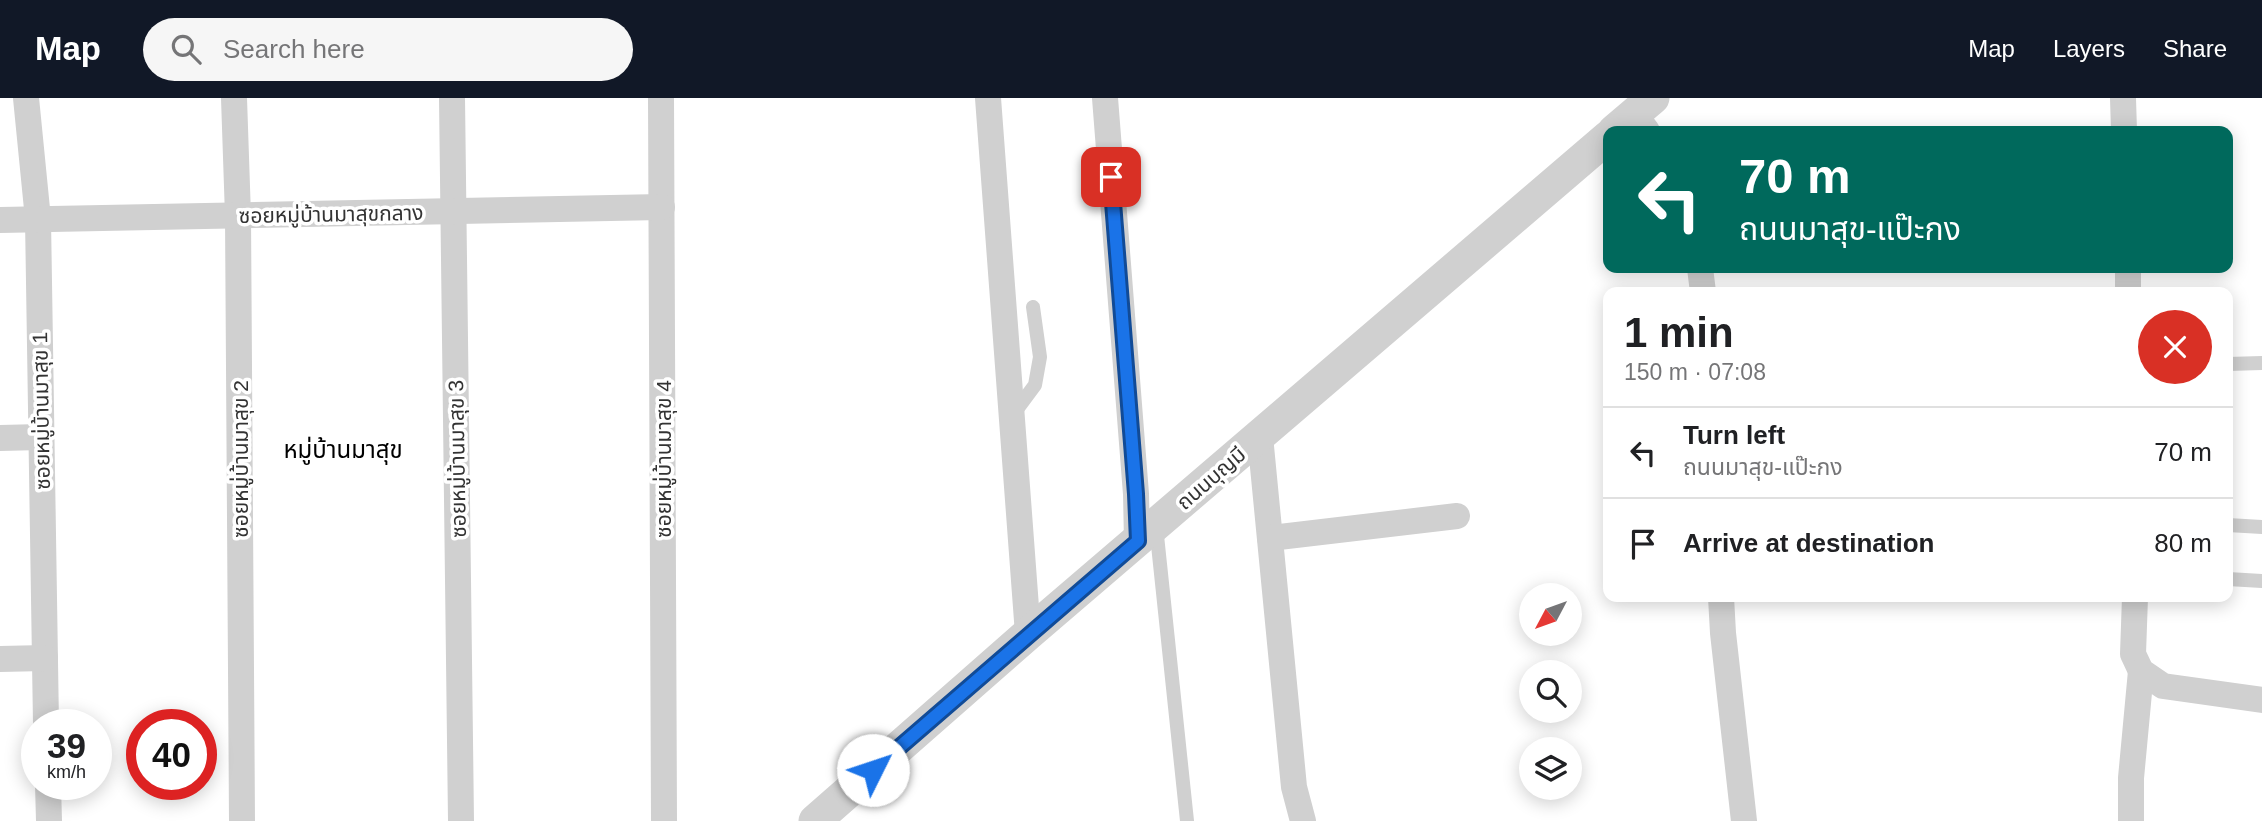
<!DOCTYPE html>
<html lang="en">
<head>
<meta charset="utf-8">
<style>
  body { margin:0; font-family:Helvetica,"Noto Sans Thai",sans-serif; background:#f6f6f6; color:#202124; height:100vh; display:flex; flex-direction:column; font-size:26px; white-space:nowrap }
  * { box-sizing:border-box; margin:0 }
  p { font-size:23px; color:#757577 }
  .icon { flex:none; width:38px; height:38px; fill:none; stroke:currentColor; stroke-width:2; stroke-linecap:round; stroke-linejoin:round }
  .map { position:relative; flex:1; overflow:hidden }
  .side { position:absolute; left:1603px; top:189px; width:630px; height:315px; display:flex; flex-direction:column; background:#fff; border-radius:14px; box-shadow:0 4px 18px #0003 }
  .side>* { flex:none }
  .guide { position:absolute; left:1603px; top:28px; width:630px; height:147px; border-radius:14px; box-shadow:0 4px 18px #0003; background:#00695c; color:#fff; overflow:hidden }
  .needle { width:46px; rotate:229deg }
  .fabs { position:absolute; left:1519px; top:485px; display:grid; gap:14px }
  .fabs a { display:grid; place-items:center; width:63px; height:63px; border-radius:50%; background:#fff; box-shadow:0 4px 18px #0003; font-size:35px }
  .speed { position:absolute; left:21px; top:611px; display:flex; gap:14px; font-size:35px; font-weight:700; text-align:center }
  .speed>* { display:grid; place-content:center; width:91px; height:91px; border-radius:50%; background:#fff; box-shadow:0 4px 18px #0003; line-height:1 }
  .speed small { font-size:18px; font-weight:400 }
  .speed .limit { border:10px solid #d22; background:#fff; color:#111 }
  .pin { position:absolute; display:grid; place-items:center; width:60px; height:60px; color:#fff; margin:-30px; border-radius:14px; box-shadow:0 4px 10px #0006 }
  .me { position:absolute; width:77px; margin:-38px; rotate:49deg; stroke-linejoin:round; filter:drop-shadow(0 0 5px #0008) }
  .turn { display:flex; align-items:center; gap:24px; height:147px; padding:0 21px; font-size:32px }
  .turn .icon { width:91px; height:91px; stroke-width:2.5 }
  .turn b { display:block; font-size:49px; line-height:60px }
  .round { display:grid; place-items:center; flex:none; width:74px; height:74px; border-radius:37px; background:#f6f6f6 }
  .headline { display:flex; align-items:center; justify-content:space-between; height:119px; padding:0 21px }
  h1 { font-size:42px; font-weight:600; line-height:52px }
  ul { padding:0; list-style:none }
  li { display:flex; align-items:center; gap:21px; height:91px; padding:0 21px; border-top:2px solid #e0e0e0 }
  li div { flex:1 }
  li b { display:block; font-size:26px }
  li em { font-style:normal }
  header { display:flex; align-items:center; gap:42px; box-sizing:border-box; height:98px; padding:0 35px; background:#111827; color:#fff }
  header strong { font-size:33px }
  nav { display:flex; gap:38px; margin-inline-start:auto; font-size:24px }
  .search { width:490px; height:63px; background:#f6f6f6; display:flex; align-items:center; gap:18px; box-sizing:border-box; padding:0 24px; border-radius:38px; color:#757577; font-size:26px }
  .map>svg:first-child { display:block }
</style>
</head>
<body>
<header>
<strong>Map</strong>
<div class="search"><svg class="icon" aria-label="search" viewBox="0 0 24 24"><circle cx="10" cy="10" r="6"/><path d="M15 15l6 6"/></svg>Search here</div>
<nav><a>Map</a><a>Layers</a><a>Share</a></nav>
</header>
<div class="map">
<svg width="2262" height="723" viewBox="0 0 2262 723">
  <rect width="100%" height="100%" fill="#fff"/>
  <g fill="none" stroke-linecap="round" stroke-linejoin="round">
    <g stroke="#d0d0d0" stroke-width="14">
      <polyline points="2228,266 2262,265"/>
      <polyline points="1012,318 1035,287 1040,259 1033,209"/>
      <polyline points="2228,427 2262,429"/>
      <polyline points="1156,428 1187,723"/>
      <polyline points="2228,481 2262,483"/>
    </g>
    <g stroke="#d0d0d0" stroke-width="26">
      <polyline points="26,0 38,121 46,626"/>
      <polyline points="234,0 238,118 242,723"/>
      <polyline points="452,0 461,723"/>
      <polyline points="661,0 664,723"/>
      <polyline points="988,0 1028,536"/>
      <polyline points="1105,0 1136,396 1137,443"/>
      <polyline points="2123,0 2124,33"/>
      <polyline points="1634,16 1647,33"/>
      <polyline points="0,122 662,109"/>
      <polyline points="1700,170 1703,194"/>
      <polyline points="2128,170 2128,194"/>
      <polyline points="1260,338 1294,689 1303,723"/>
      <polyline points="0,340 41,339"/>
      <polyline points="1270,440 1457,418"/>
      <polyline points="1721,499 1723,535 1744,723"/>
      <polyline points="2135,499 2133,556 2141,573 2163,588 2262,602"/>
      <polyline points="0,561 45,560"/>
      <polyline points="48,686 49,723"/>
      <polyline points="2131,723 2131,680 2141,573"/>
    </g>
    <g stroke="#d0d0d0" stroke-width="33">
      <polyline points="1614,33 1653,0"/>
      <polyline points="815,723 1028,536 1608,39"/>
    </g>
  </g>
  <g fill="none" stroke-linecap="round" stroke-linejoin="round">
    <defs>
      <polyline id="route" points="873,672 1138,443 1136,396 1111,79"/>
    </defs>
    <use href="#route" stroke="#114b97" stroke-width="18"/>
    <use href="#route" stroke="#1a73e8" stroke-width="12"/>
  </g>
  <g text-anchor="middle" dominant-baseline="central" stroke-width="7" stroke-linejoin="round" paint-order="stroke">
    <g font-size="21" fill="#333" stroke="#fff">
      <text transform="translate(331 116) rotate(-1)">ซอยหมู่บ้านมาสุขกลาง</text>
      <text transform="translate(41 313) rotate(-91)">ซอยหมู่บ้านมาสุข 1</text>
      <text transform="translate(240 361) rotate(-90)">ซอยหมู่บ้านมาสุข 2</text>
      <text transform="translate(457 361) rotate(-91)">ซอยหมู่บ้านมาสุข 3</text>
      <text transform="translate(663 361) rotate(-90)">ซอยหมู่บ้านมาสุข 4</text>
      <text transform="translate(1211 380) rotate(-41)">ถนนบุญมี</text>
    </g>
    <g font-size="24" fill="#000" stroke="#fff">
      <text x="343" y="351">หมู่บ้านมาสุข</text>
    </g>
  </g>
</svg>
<div class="fabs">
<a><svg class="needle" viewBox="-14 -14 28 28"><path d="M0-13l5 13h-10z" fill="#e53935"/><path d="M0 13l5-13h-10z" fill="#757577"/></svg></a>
<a><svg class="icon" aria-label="search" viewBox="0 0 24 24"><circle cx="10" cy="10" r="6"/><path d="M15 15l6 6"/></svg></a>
<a><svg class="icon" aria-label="layers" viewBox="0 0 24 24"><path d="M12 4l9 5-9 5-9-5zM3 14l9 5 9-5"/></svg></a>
</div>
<div class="speed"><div>39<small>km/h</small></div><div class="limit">40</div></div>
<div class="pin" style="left:1111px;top:79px;background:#d93025"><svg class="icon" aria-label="arrive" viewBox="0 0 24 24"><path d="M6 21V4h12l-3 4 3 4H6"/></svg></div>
<svg class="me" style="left:873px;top:672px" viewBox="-20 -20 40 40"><circle r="19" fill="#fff"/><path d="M0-13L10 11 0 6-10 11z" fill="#1a73e8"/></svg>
<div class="guide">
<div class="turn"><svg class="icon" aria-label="left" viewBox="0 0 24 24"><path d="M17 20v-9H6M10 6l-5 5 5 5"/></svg><div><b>70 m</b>ถนนมาสุข-แป๊ะกง</div></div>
</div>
<section class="side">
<div class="headline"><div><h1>1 min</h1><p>150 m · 07:08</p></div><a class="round" style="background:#d93025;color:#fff"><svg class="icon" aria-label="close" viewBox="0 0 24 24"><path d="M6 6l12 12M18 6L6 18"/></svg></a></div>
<ul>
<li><svg class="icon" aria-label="left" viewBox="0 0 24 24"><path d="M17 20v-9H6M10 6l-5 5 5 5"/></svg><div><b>Turn left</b><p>ถนนมาสุข-แป๊ะกง</p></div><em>70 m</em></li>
<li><svg class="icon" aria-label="arrive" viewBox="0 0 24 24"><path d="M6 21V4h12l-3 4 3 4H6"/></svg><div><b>Arrive at destination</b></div><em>80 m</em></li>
</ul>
</section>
</div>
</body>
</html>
